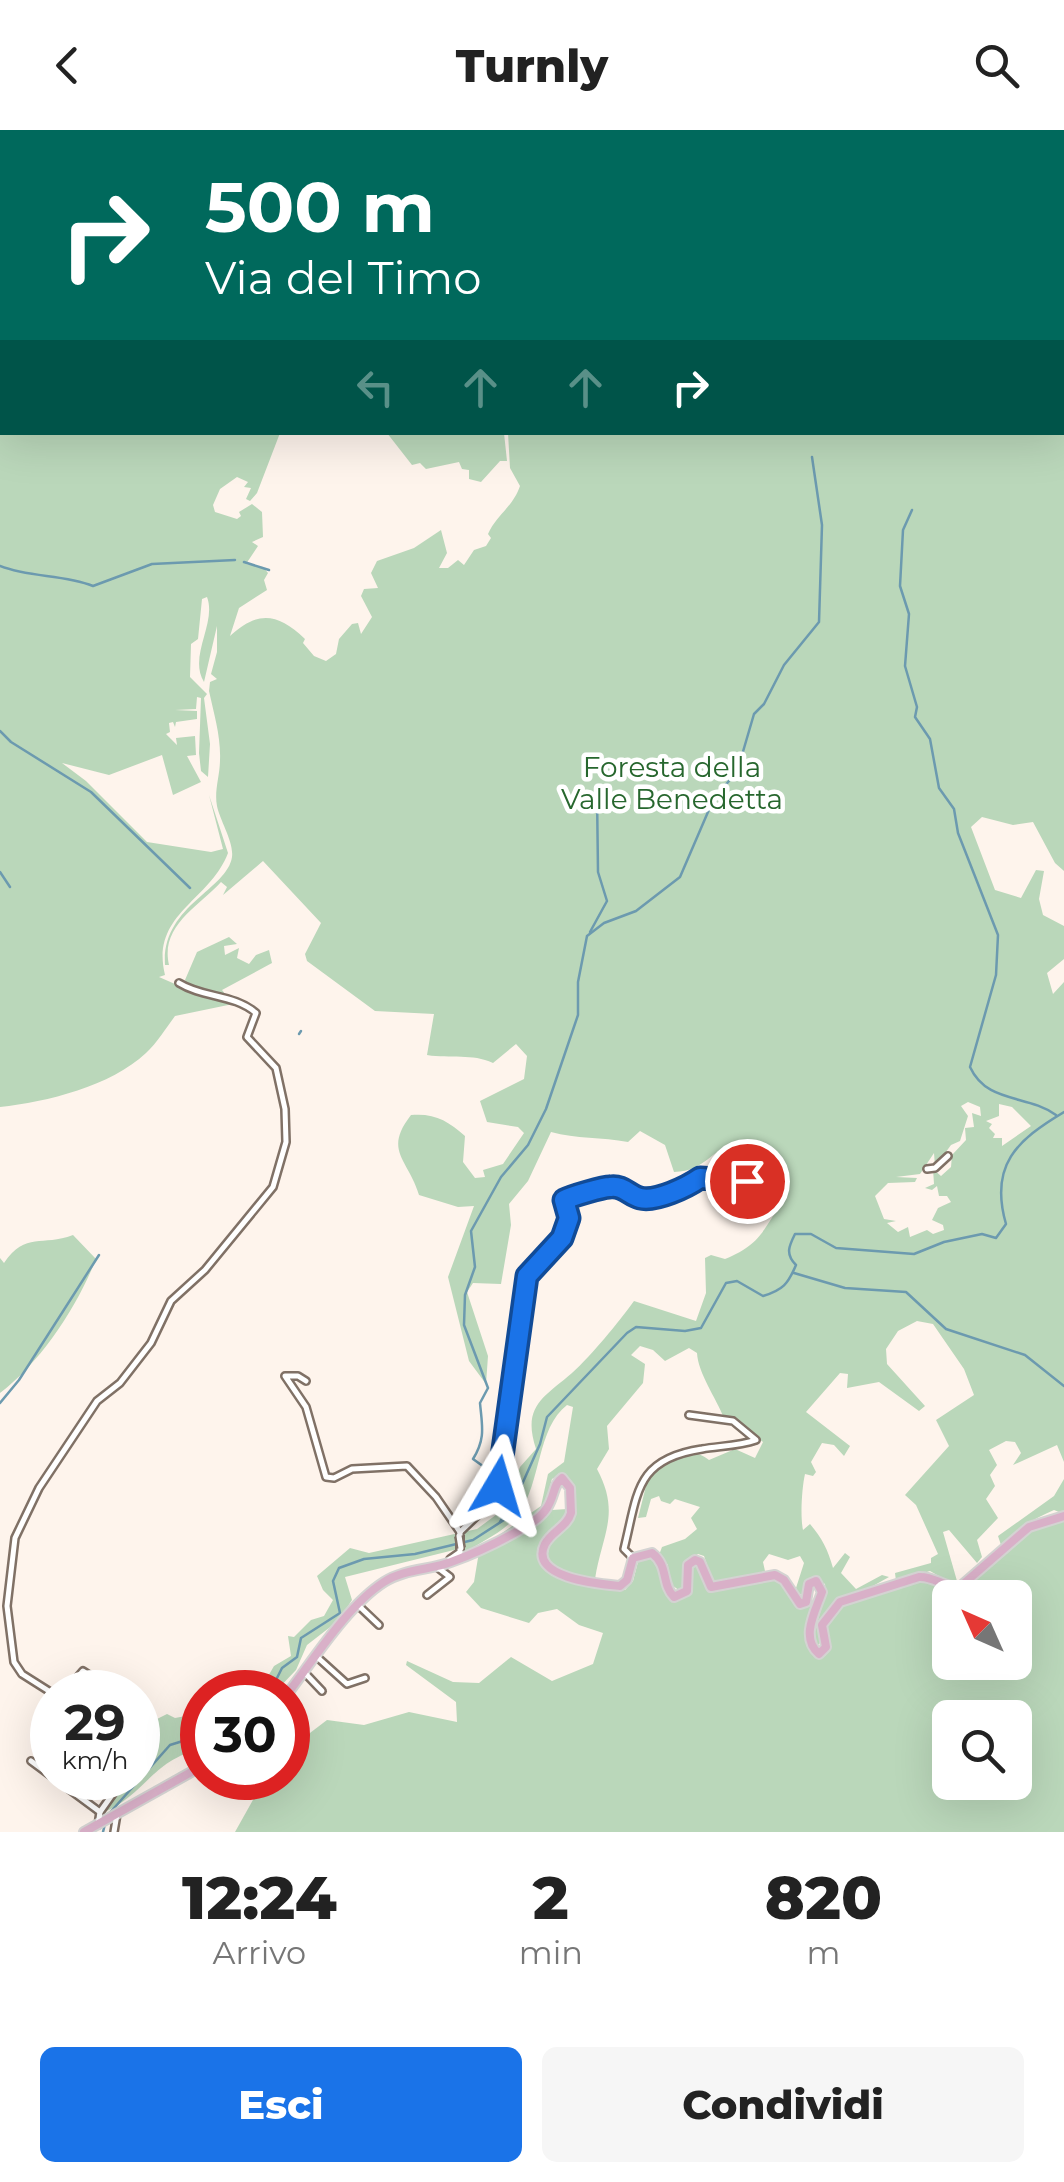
<!DOCTYPE html>
<html lang="it">
<head>
<meta charset="utf-8">
<style>
  body { margin:0; font-family:Montserrat,sans-serif; background:#f6f6f6; color:#222; height:100vh; display:flex; flex-direction:column; font-size:38px; white-space:nowrap }
  * { box-sizing:border-box; margin:0 }
  p { font-size:32px; color:#767676 }
  .icon { flex:none; width:55px; height:55px; fill:none; stroke:currentColor; stroke-width:2; stroke-linecap:round; stroke-linejoin:round }
  .map { position:relative; height:1702px; overflow:hidden }
  .sheet { display:flex; flex-direction:column; background:#fff; flex:1 }
  .sheet>* { flex:none }
  .guide { position:absolute; left:0px; top:0px; width:1065px; height:305px; box-shadow:0 10px 40px #0002; background:#00695c; color:#fff; overflow:hidden }
  .needle { width:65px; rotate:315deg }
  .controls { position:absolute; left:932px; top:1450px; display:grid; gap:20px }
  .controls a { display:grid; place-items:center; width:100px; height:100px; border-radius:15px; background:#fff; box-shadow:0 10px 40px #0002; font-size:50px }
  .speed { position:absolute; left:30px; top:1540px; display:flex; gap:20px; font-size:50px; font-weight:700; text-align:center }
  .speed>* { display:grid; place-content:center; width:130px; height:130px; border-radius:50%; background:#fff; box-shadow:0 10px 40px #0002; line-height:1 }
  .speed small { font-size:25px; font-weight:400 }
  .speed .limit { border:15px solid #d22; background:#fff; color:#111 }
  .pin { position:absolute; display:grid; place-items:center; width:85px; height:85px; color:#fff; margin:-42px; border:5px solid #fff; border-radius:50%; box-shadow:0 2px 10px #0007 }
  .me { position:absolute; width:110px; margin:-55px; rotate:7deg; stroke-linejoin:round; filter:drop-shadow(0 0 8px #0008) }
  .turn { display:flex; align-items:center; gap:35px; height:210px; padding:0 40px; font-size:45px }
  .turn .icon { width:130px; height:130px; stroke-width:2.5 }
  .turn b { display:block; font-size:70px; line-height:85px }
  .lanes { display:flex; align-items:center; height:95px; padding:0 40px; background:#0003; justify-content:center; gap:50px; direction:ltr }
  .lanes .off { opacity:.35 }
  .eta { display:flex; justify-content:space-evenly; align-items:center; height:170px; text-align:center }
  .eta b { font-size:60px; font-weight:800; line-height:70px }
  .button { display:flex; gap:20px; margin-top:auto; padding:20px 40px }
  .button a { flex:1; height:115px; border-radius:15px; background:#1a73e8; color:#fff; font-size:40px; font-weight:800; line-height:115px; text-align:center }
  .button a+a { background:#f6f6f6; color:#222 }
  header { display:flex; justify-content:space-between; align-items:center; height:130px; padding:0 40px; background:#fff; font-size:45px; font-weight:800 }
  .map>svg:first-child { display:block }
</style>
</head>
<body>
<header><svg class="icon" aria-label="back" viewBox="0 0 24 24"><path d="M15 5l-7 7 7 7"/></svg>Turnly<svg class="icon" aria-label="search" viewBox="0 0 24 24"><circle cx="10" cy="10" r="6"/><path d="M15 15l6 6"/></svg></header>
<div class="map">
<svg width="1064" height="1702" viewBox="0 0 1064 1702">
  <rect width="100%" height="100%" fill="#fef4ec"/>
  <g fill="#bad7ba" fill-rule="evenodd">
    <path d="M0 0H1064V741L1055 733 1033 692 1013 695 982 687 971 697 995 760 1021 768 1036 740 1044 741 1039 769 1043 785 1064 796V829L1047 843 1053 864 1064 852V1332L1057 1315 1013 1335 1021 1323 1015 1312 1006 1311 989 1320 997 1335 990 1345 995 1356 986 1369 998 1388 977 1410 982 1427 977 1433 949 1400 943 1402 957 1451 951 1453 930 1441 896 1451 895 1443 931 1433V1428L938 1424 916 1375 905 1365 949 1316 936 1290 974 1265 964 1239 933 1194 917 1191 898 1201 886 1219 887 1234 925 1276 919 1281 879 1252 847 1258 848 1244 840 1243 806 1282 850 1316 844 1326 834 1315 822 1313 811 1332 816 1342 813 1346 805 1344C802 1357 800 1386 803 1400L810 1394C822 1408 828 1420 833 1438L845 1423 850 1427 841 1443 856 1459 882 1445 889 1447 864 1461 843 1466 821 1489 822 1511 817 1516 814 1514C813 1492 827 1474 825 1454L813 1448 806 1453 804 1465 799 1464 796 1458 804 1433 800 1426 788 1430 769 1424 763 1432 765 1441 745 1448 713 1452 704 1426 698 1424 688 1431 686 1455 680 1461 669 1453 668 1435 659 1425 662 1417 685 1409 697 1399 691 1388 700 1377 675 1369 670 1374 661 1371 659 1366 651 1369 646 1387 638 1388 651 1336C670 1328 690 1314 709 1330L735 1319 755 1328 763 1312 736 1292 724 1288C716 1268 698 1243 697 1223L689 1218 665 1231 653 1220 640 1216 631 1225 645 1234 643 1253 607 1296 609 1319 597 1339C621 1384 602 1404 595 1449L558 1441 548 1429C546 1398 579 1402 574 1356L563 1343 552 1349 544 1379 492 1410 541 1376 548 1344 564 1332 573 1277 567 1275C537 1298 541 1353 519 1383 506 1401 480 1413 461 1424L454 1420 345 1447 352 1470 338 1491 307 1515 296 1540 275 1562H259L274 1536 291 1526 288 1506 294 1507 311 1490 324 1486 333 1470 323 1460 317 1446 350 1418 369 1423 477 1399 504 1379 520 1337 536 1319C522 1276 543 1268 572 1243 592 1225 618 1193 634 1171L696 1191 706 1163 705 1128 711 1125 725 1129C761 1114 762 1101 783 1071L739 1042 738 1014C710 1018 707 1041 674 1042L665 1015 640 1001 628 1012C602 1007 576 1009 551 1002L528 1051 509 1074 511 1095 501 1154 473 1153 467 1162 488 1226 486 1254 469 1231 448 1147 474 1076 458 1077 419 1065C408 1029 383 1021 411 985 435 983 448 991 465 1006L463 1032 475 1048 485 1047 483 1040 503 1034 524 1003 518 997 487 992 480 971 524 949 527 926 516 914 493 933C472 923 451 929 427 925L434 884 375 881 307 831 305 824 321 793 263 731 223 765 227 757 221 752C198 777 160 796 169 835H165C161 776 227 760 232 727 234 712 220 691 217 676 214 661 220 645 220 630 221 607 214 584 209 561L210 552 217 549 211 544 217 522V496L204 552C188 526 217 493 207 467L202 469 198 509 191 514 190 547 207 564 204 568 210 614 208 647 201 641 199 623 201 568 197 567 196 579 175 580 197 581V589L176 592 175 597 173 592 169 593 170 602 166 604 177 615 176 608 195 606 196 625 187 626 201 652 173 665 162 625 109 645 62 633 86 651 147 712 211 722 223 719 209 665 228 723C210 771 150 784 165 845L159 847 191 861 185 850 197 822 229 807 237 814 224 816 225 825 239 818 237 828 249 834 256 825 269 820 272 833 222 860 233 874 175 886C166 898 157 913 146 923 111 956 47 972 0 977ZM2 2H1062V302L508 303 510 338 520 356C513 377 497 384 488 404L491 408 486 416 474 420 464 435 458 430 448 438H439L447 423 441 400 414 418 377 431 371 443 378 458 364 459 361 466 372 487 361 504 358 493 352 494 339 509 336 524 326 531 314 526 303 513 305 509C277 482 257 481 230 506L239 478 267 460 264 450 268 443 263 437 246 434 258 416 252 412 263 407 262 382 252 374 239 382 241 386 237 389 215 382 213 375 220 359 237 347 248 352 244 357 251 358 246 369 250 371 257 363 280 303 2 302ZM968 972 980 977 981 986 972 983 974 997 965 998 966 1010 952 1025 951 1037 941 1046 933 1039 934 1054 925 1058 932 1060 937 1056 939 1066H947L951 1072 938 1078 932 1090 943 1095 944 1100 933 1104 927 1100 910 1107 908 1097 898 1102 887 1093 896 1091 884 1089 875 1066 888 1053 915 1052 917 1048 896 1047 920 1044 934 1023 935 1037 951 1015 960 1011 968 986 961 976ZM999 974 1012 977 1031 996 1002 1016V1008H993L995 1004 989 998 992 994 986 991 999 986Z"/>
    <polygon points="387,303 504,303 507,331 500,331 481,352 469,349 469,340 462,339 459,332 426,339 420,333 412,335"/>
    <path d="M73 1105 96 1129C77 1177 41 1232 0 1263V1128L4 1133C26 1101 42 1117 73 1105Z"/>
    <path d="M1064 1349V1384L1054 1380C1033 1389 1017 1399 1001 1415L998 1406 1054 1366Z"/>
    <path d="M567 1379 570 1382 540 1416V1432L552 1445 625 1460 633 1451 639 1428 654 1426 673 1467 682 1469 690 1463 692 1439 697 1433 713 1459C747 1460 772 1428 792 1470L811 1474C812 1495 802 1512 818 1529L826 1525 824 1499 838 1476 920 1449 931 1450 943 1459 965 1456 1022 1406 1064 1388V1702H235L258 1661 291 1648 306 1606 327 1590 364 1595 409 1582 457 1592 456 1572 406 1535 407 1531 453 1552 479 1553 511 1527 552 1551 593 1534 603 1503 579 1495 557 1479 538 1483 529 1493 481 1478 466 1462 474 1452 479 1422 552 1380ZM950 1468H1015V1532H950ZM950 1588H1015V1652H950Z"/>
    <path d="M138 1582 147 1594 167 1584 175 1588 202 1583V1619C152 1629 146 1665 102 1683L118 1658 120 1648H138Z"/>
  </g>
  <g fill="none" stroke-linecap="round" stroke-linejoin="round">
    <g stroke="#6c9aaf" stroke-width="2.5">
      <polyline points="883,0 883,2"/>
      <polyline points="0,113 2,87"/>
      <polyline points="1062,126 1064,125"/>
      <polyline points="0,202 2,201"/>
      <polyline points="1063,244 1064,242"/>
      <path d="M912 380 903 400 900 456 909 484 905 536 917 577 915 587 930 609 939 658 954 679 958 703 998 805 996 845 970 937C987 974 1027 964 1056 985"/>
      <polyline points="244,432 269,440"/>
      <path d="M0 436C30 448 63 444 93 456L152 434 235 430"/>
      <polyline points="0,601 11,612 91,662 190,758"/>
      <polyline points="0,742 10,757"/>
      <polyline points="590,802 607,771 598,742 597,664"/>
      <polyline points="299,904 301,901"/>
      <polyline points="794,1143 845,1158 906,1162 946,1199 1025,1225 1064,1256"/>
      <polyline points="0,1273 19,1250 99,1125"/>
      <path d="M500 1392 504 1384 502 1362 488 1352 487 1339 473 1329C486 1308 482 1296 480 1273L488 1258 464 1195 465 1165 475 1137 471 1101 501 1047 528 1015 546 979 578 885V852L587 806 604 793 636 781 680 747 714 668 729 651 742 625 754 584 764 574 784 535 819 492 822 395 812 327"/>
      <path d="M270 1562 282 1538 297 1527 301 1508 340 1483 333 1451 339 1438 364 1429 415 1424 473 1410 507 1388 540 1314 547 1287 627 1203 636 1197 685 1201 701 1198 726 1153 737 1151 763 1166C783 1160 788 1154 796 1135 785 1124 789 1116 795 1104H811L836 1118 914 1124 944 1112 982 1104 996 1108 1006 1094C989 1035 1017 1010 1064 982"/>
      <polyline points="107,1686 170,1615 186,1610 202,1611"/>
      <polyline points="103,1702 105,1694"/>
    </g>
    <defs>
      <g id="minor">
        <polyline points="927,1039 935,1038 948,1026"/>
        <polyline points="306,1251 298,1246 285,1246 306,1277 326,1347 334,1348 352,1339 407,1336 436,1367 460,1402"/>
        <path d="M633 1428 624 1419C638 1363 635 1329 702 1319 719 1316 739 1316 756 1310L733 1291 689 1285"/>
        <path d="M450 1429 460 1422V1402L484 1379 498 1356 527 1146 561 1109 569 1088 564 1070C570 1067 605 1057 610 1057 623 1055 629 1065 640 1068 656 1072 687 1057 700 1048 711 1051 715 1049 726 1048 746 1046 759 1060 773 1071"/>
        <polyline points="427,1465 450,1447 437,1437"/>
        <polyline points="359,1476 379,1495"/>
        <polyline points="316,1526 347,1554 365,1548"/>
        <polyline points="304,1542 322,1561"/>
        <polyline points="84,1562 77,1548 83,1541 115,1562"/>
        <path d="M52 1563 22 1544 14 1532 7 1476 15 1408 39 1358 97 1271 120 1253 151 1213 171 1171 205 1140 273 1057 286 1012 285 979 276 938 247 907 256 883C234 864 203 868 179 853"/>
        <polyline points="138,1589 145,1607 138,1629"/>
        <polyline points="31,1631 100,1682"/>
        <polyline points="98,1695 100,1682 124,1648"/>
        <polyline points="114,1702 117,1684"/>
      </g>
      <g id="major">
        <path d="M288 1563C314 1529 348 1475 384 1452 404 1439 430 1440 451 1432 476 1423 505 1409 528 1395 559 1377 549 1357 562 1348L570 1358 571 1383C567 1397 552 1401 545 1414 528 1448 599 1454 620 1456L627 1450 633 1428 652 1423C669 1436 661 1454 674 1467L687 1461 688 1435 695 1430 700 1432 711 1457 775 1445 784 1450 800 1474 806 1472 809 1454 816 1451 822 1462C815 1482 800 1508 819 1524L826 1517 822 1495 840 1472 919 1447C935 1446 945 1459 961 1456L1029 1397 1064 1386"/>
        <polyline points="84,1702 202,1636"/>
      </g>
    </defs>
    <use href="#minor" stroke="#807166" stroke-width="10"/>
    <use href="#major" stroke="#d4d3d2" stroke-width="12"/>
    <use href="#minor" stroke="#fff" stroke-width="5"/>
    <use href="#major" stroke="#d9b0c8" stroke-width="8"/>
    <defs>
      <polyline id="minor-bridge" points="459,1406 461,1418"/>
    </defs>
    <use href="#minor-bridge" stroke="#807166" stroke-width="10" stroke-linecap="butt"/>
    <use href="#minor-bridge" stroke="#fff" stroke-width="5"/>
  </g>
  <g fill="none" stroke-linecap="round" stroke-linejoin="round">
    <defs>
      <path id="route" d="M498 1356 527 1146 562 1108 569 1088 564 1070C572 1066 603 1057 610 1057 623 1055 629 1065 640 1068 656 1072 687 1057 700 1048L747 1051"/>
    </defs>
    <use href="#route" stroke="#114b97" stroke-width="25"/>
    <use href="#route" stroke="#1a73e8" stroke-width="18"/>
  </g>
  <g text-anchor="middle" dominant-baseline="central" stroke-width="9" stroke-linejoin="round" paint-order="stroke">
    <g font-size="28" fill="#27672e" stroke="#fff">
      <text x="672" y="637">Foresta della<tspan x="672" dy="32">Valle Benedetta</tspan></text>
    </g>
  </g>
</svg>
<div class="controls">
<a><svg class="needle" viewBox="-14 -14 28 28"><path d="M0-13l5 13h-10z" fill="#e53935"/><path d="M0 13l5-13h-10z" fill="#767676"/></svg></a>
<a><svg class="icon" aria-label="search" viewBox="0 0 24 24"><circle cx="10" cy="10" r="6"/><path d="M15 15l6 6"/></svg></a>
</div>
<div class="speed"><div>29<small>km/h</small></div><div class="limit">30</div></div>
<div class="pin" style="left:747px;top:1051px;background:#d93025"><svg class="icon" aria-label="arrive" viewBox="0 0 24 24"><path d="M6 21V4h12l-3 4 3 4H6"/></svg></div>
<svg class="me" style="left:498px;top:1356px" viewBox="-20 -20 40 40"><path d="M0-17L14 15 0 8-14 15z" fill="#1a73e8" stroke="#fff" stroke-width="4"/></svg>
<div class="guide">
<div class="turn"><svg class="icon" aria-label="right" viewBox="0 0 24 24"><path d="M7 20v-9h11M14 6l5 5-5 5"/></svg><div><b>500 m</b>Via del Timo</div></div>
<div class="lanes"><svg class="icon off" aria-label="left" viewBox="0 0 24 24"><path d="M17 20v-9H6M10 6l-5 5 5 5"/></svg><svg class="icon off" aria-label="ahead" viewBox="0 0 24 24"><path d="M12 20V5M6 11l6-6 6 6"/></svg><svg class="icon off" aria-label="ahead" viewBox="0 0 24 24"><path d="M12 20V5M6 11l6-6 6 6"/></svg><svg class="icon" aria-label="right" viewBox="0 0 24 24"><path d="M7 20v-9h11M14 6l5 5-5 5"/></svg></div>
</div>
</div>
<section class="sheet">
<div class="eta">
<div><b>12:24</b><p>Arrivo</p></div>
<div><b>2</b><p>min</p></div>
<div><b>820</b><p>m</p></div>
</div>
<div class="button"><a>Esci</a><a>Condividi</a></div>
</section>
</body>
</html>
